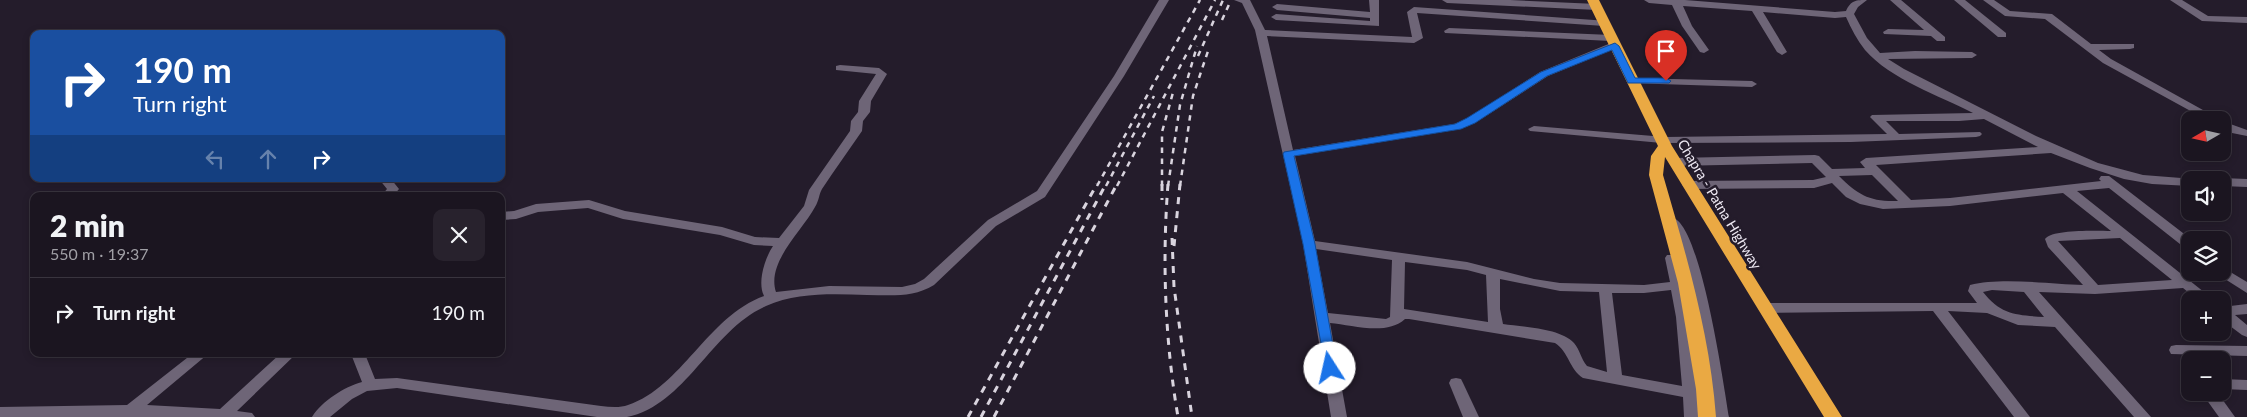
<!DOCTYPE html>
<html lang="en">
<head>
<meta charset="utf-8">
<style>
  body { margin:0; font-family:Lato,sans-serif; background:#28222d; color:#f1f3f6; height:100vh; display:flex; flex-direction:column; font-size:19px; white-space:nowrap }
  * { box-sizing:border-box; margin:0 }
  p { font-size:16px; color:#a09fa5 }
  .icon { flex:none; width:28px; height:28px; fill:none; stroke:currentColor; stroke-width:2; stroke-linecap:round; stroke-linejoin:round }
  .map { position:relative; flex:1; overflow:hidden }
  .sheet { position:absolute; left:30px; top:192px; width:475px; height:165px; display:flex; flex-direction:column; background:#1b1520; border-radius:10px; box-shadow:0 2px 8px #0003,0 0 0 1px #39343e }
  .sheet>* { flex:none }
  .top-card { position:absolute; left:30px; top:30px; width:475px; height:152px; border-radius:10px; box-shadow:0 2px 8px #0003,0 0 0 1px #39343e; background:#1a4fa0; color:#fff; overflow:hidden }
  .needle { width:32px; rotate:261deg }
  .tools { position:absolute; left:2181px; top:111px; display:grid; gap:10px }
  .tools a { display:grid; place-items:center; width:50px; height:50px; border-radius:10px; background:#1b1520; box-shadow:0 2px 8px #0003,0 0 0 1px #39343e; font-size:25px }
  .pin { position:absolute; display:grid; place-items:center; width:42px; height:42px; color:#fff; margin:-51px -21px; border-radius:50% 50% 50% 0; rotate:-45deg; box-shadow:0 0 5px #0007 }
  .pin .icon { rotate:45deg }
  .me { position:absolute; width:55px; margin:-28px; rotate:350deg; stroke-linejoin:round; filter:drop-shadow(0 0 4px #0008) }
  .turn { display:flex; align-items:center; gap:18px; height:105px; padding:0 20px; font-size:22px }
  .turn .icon { width:65px; height:65px; stroke-width:2.5 }
  .turn b { display:block; font-size:35px; line-height:42px }
  .lanes { display:flex; align-items:center; height:48px; padding:0 20px; background:#0003; justify-content:center; gap:25px; direction:ltr }
  .lanes .off { opacity:.35 }
  .round { display:grid; place-items:center; flex:none; width:52px; height:52px; border-radius:10px; background:#28222d }
  .head { display:flex; align-items:center; justify-content:space-between; height:85px; padding:0 20px }
  h1 { font-size:30px; font-weight:800; line-height:38px }
  ul { padding:0; list-style:none }
  li { display:flex; align-items:center; gap:15px; height:70px; padding:0 20px; border-top:1px solid #39343e }
  li div { flex:1 }
  li b { display:block; font-size:19px }
  li em { font-style:normal }
  .map>svg:first-child { display:block }
</style>
</head>
<body>
<div class="map">
<svg width="2247" height="417" viewBox="0 0 2247 417">
  <rect width="100%" height="100%" fill="#241c2b"/>
  <g fill="none" stroke-linecap="round" stroke-linejoin="round">
    <g fill="#6e6577" fill-rule="evenodd">
      <path d="M1159 0H1169L1124 76 1045 197 996 226 934 285C913 298 891 295 867 295 834 294 797 292 766 306 712 329 686 405 627 417 618 417 607 417 597 417L397 388 367 391 352 399 330 417H312C322 401 344 387 362 382L351 354H365L375 379 397 378 601 406C610 407 620 408 628 405 682 387 707 317 764 296 757 282 765 258 773 246L754 245 720 235 623 219 588 208 538 212 516 219 501 220V212L514 211 536 204 589 200 625 211 722 227 755 237 779 238 804 206 809 190 850 131 851 121 858 112 859 101 876 74 836 70V66L840 65 879 68 887 74 871 101 870 112 863 121 862 131C849 150 835 169 822 189 819 194 819 201 815 207 803 230 766 262 776 292L829 286 902 287 915 284 924 279 988 220 1037 191 1114 76Z"/>
      <path d="M1234 0H1250L1265 30 1412 37 1407 12 1414 7 1608 21 1609 23 1604 26 1417 13 1423 38 1414 43 1267 36 1293 150 1454 124 1467 119 1540 72 1611 43H1619V47L1548 76 1475 123 1461 129 1295 156 1315 241 1467 262 1534 279 1560 283 1644 285 1670 282 1665 258 1667 255H1677L1685 285 1690 317 1700 417H1684L1683 397 1583 378C1569 369 1569 352 1555 343L1409 319H1405C1387 336 1352 325 1330 323L1347 417H1331L1303 244 1255 30 1242 3ZM1316 249 1392 260 1390 317 1386 319 1328 313ZM1405 262 1467 270 1486 275 1488 322 1404 309ZM1500 279 1560 291 1599 292 1607 372 1587 366C1581 359 1580 350 1574 343 1560 328 1522 327 1503 324L1500 309ZM1671 290 1676 317 1682 386 1622 375 1612 293H1644Z"/>
      <polygon points="1369,0 1379,0 1379,26 1276,20 1271,17 1276,14 1370,21 1370,18 1277,10 1272,7 1277,4 1370,12"/>
      <polygon points="1442,0 1510,0 1597,4 1602,7 1597,10 1447,3"/>
      <path d="M1644 0H1685L1835 12 1846 11C1851 0 1856 0 1867 0L1858 7 1854 14 1867 38 1880 53 1915 51 1972 52 1977 55 1972 58 1888 59 1904 69 2036 136 2098 163 2143 175 2194 179 2190 180V186L2152 184 2124 179 2090 168 2051 153 1876 165 1911 200 1950 198 2101 181 2099 179 2101 176H2109L2192 240H2190V249L2185 248 2109 188 2077 191 2214 300H2198L2183 288 2095 294 2039 292 2151 417H2134L2055 327 2018 325 1987 313 1948 311 2030 417H2014L1933 311 1765 313 1760 311 1758 308 1760 305 1765 303H1977L1968 291 1970 285C2001 277 2050 284 2083 285L2048 247 2045 239C2053 229 2097 231 2111 231L2063 193 1950 206 1883 209 1860 204 1846 197 1832 183 1814 188 1688 189 1682 185 1688 181 1813 180 1826 177 1812 163 1675 166 1669 162 1675 158 1815 155 1819 156 1832 169 1865 168 1860 162 1866 158 2038 147 1984 119 1959 121H1886L1899 134 1980 132 1982 134 1980 136 1976 137 1851 142 1662 143 1530 131 1528 129 1534 126 1665 137 1887 134 1870 117 1872 115 1973 113C1940 96 1890 79 1865 50 1857 40 1851 28 1846 17L1835 18 1763 12 1787 52 1782 55 1777 52 1752 11 1683 6 1692 26 1709 50 1704 53 1700 52 1682 26 1672 5 1649 3ZM1872 175 1898 201C1870 202 1858 195 1839 176ZM2120 238 2172 280 2098 285 2058 241ZM1992 290 2024 292 2044 317C2016 315 2001 315 1983 292Z"/>
      <polygon points="1890,0 1901,0 1945,37 1945,41 1937,41 1931,36 1884,34 1883,32 1888,29 1924,30"/>
      <polygon points="1954,0 1965,0 2006,33 2006,37 1998,37"/>
      <polygon points="1983,0 1994,0 2010,11 2052,14 2091,44 2134,44 2134,48 2130,49 2099,50 2111,59 2221,120 2207,120 2103,63 2045,19 2005,16"/>
      <polygon points="2170,0 2182,0 2208,16 2247,17 2247,23 2202,21"/>
      <polygon points="1449,28 1611,35 1616,38 1611,41 1445,33 1444,31"/>
      <polygon points="1632,78 1752,81 1757,84 1752,87 1628,83 1627,81 1628,79"/>
      <polygon points="2222,121 2247,130 2247,136 2232,133 2222,129"/>
      <polygon points="2222,178 2247,179 2247,187 2222,186 2222,180 2217,180"/>
      <polygon points="379,179 391,179 399,189 393,196 381,196 387,189"/>
      <path d="M1673 218C1701 225 1724 387 1729 417H1713C1705 350 1696 283 1667 222Z"/>
      <polygon points="2222,267 2247,282 2247,293 2217,274 2216,272 2222,272"/>
      <polygon points="2247,304 2247,314 2235,315 2247,325 2247,337 2242,335 2222,320 2222,307"/>
      <polygon points="2176,345 2247,346 2247,356 2171,354 2169,350 2171,346"/>
      <polygon points="192,354 208,354 147,405 220,409 280,354 296,354 237,411 252,413 255,417 0,417 0,407 127,405"/>
      <polygon points="1456,378 1461,379 1463,383 1479,417 1463,417 1449,383 1451,379"/>
      <polygon points="2222,379 2247,380 2247,390 2222,389"/>
      <polygon points="2201,392 2217,392 2235,417 2219,417"/>
    </g>
    <path fill="#eaa943" fill-rule="evenodd" d="M1587 0H1599L1672 146 1842 417H1824L1665 157 1663 175C1686 254 1710 334 1716 417H1698L1696 389 1678 283 1649 175 1651 156 1658 146Z"/>
    <g stroke="#d9d4de" stroke-width="2.5" stroke-dasharray="5.5 5.5" stroke-linecap="butt">
      <polyline points="1222,20 1231,0"/>
      <polyline points="1198,56 1223,0"/>
      <polyline points="1097,186 1200,0"/>
      <polyline points="1106,186 1154,96"/>
      <polyline points="1117,186 1215,0"/>
      <polyline points="1162,186 1162,132 1174,89"/>
      <polyline points="1168,186 1180,105 1197,46"/>
      <polyline points="1180,186 1193,96 1209,48"/>
    </g>
    <g stroke="#d9d4de" stroke-width="3" stroke-dasharray="7 7" stroke-linecap="butt">
      <polyline points="1162,184 1162,200"/>
      <path d="M1168 184C1162 261 1165 341 1178 417"/>
      <polyline points="1172,238 1174,287 1192,417"/>
      <polyline points="1174,246 1180,184"/>
      <polyline points="968,417 1097,184"/>
      <polyline points="981,417 1106,184"/>
      <polyline points="994,417 1117,184"/>
    </g>
  </g>
  <polygon fill="#1a73e8" stroke="#114b97" points="1615,43 1619,46 1635,78 1666,78 1671,81 1669,83 1628,83 1612,50 1547,76 1475,123 1461,129 1294,156 1315,244 1337,368 1335,371 1326,371 1303,244 1283,154 1284,152 1455,124 1467,118 1541,72"/>
  <g text-anchor="middle" dominant-baseline="central" stroke-width="5" stroke-linejoin="round" paint-order="stroke">
    <g font-size="14" fill="#eee9f3" stroke="#241c2b">
      <text transform="translate(1720 204) rotate(59)">Chapra - Patna Highway</text>
    </g>
  </g>
</svg>
<div class="tools">
<a><svg class="needle" viewBox="-14 -14 28 28"><path d="M0-13l5 13h-10z" fill="#e53935"/><path d="M0 13l5-13h-10z" fill="#a09fa5"/></svg></a>
<a><svg class="icon" aria-label="sound" viewBox="0 0 24 24"><path d="M4 9h4l5-4v14l-5-4H4zM17 9q2 3 0 6"/></svg></a>
<a><svg class="icon" aria-label="layers" viewBox="0 0 24 24"><path d="M12 4l9 5-9 5-9-5zM3 14l9 5 9-5"/></svg></a>
<a>+</a>
<a>−</a>
</div>
<div class="pin" style="left:1666px;top:81px;background:#d93025"><svg class="icon" aria-label="arrive" viewBox="0 0 24 24"><path d="M6 21V4h12l-3 4 3 4H6"/></svg></div>
<svg class="me" style="left:1330px;top:368px" viewBox="-20 -20 40 40"><circle r="19" fill="#fff"/><path d="M0-13L10 11 0 6-10 11z" fill="#1a73e8"/></svg>
<div class="top-card">
<div class="turn"><svg class="icon" aria-label="right" viewBox="0 0 24 24"><path d="M7 20v-9h11M14 6l5 5-5 5"/></svg><div><b>190 m</b>Turn right</div></div>
<div class="lanes"><svg class="icon off" aria-label="left" viewBox="0 0 24 24"><path d="M17 20v-9H6M10 6l-5 5 5 5"/></svg><svg class="icon off" aria-label="ahead" viewBox="0 0 24 24"><path d="M12 20V5M6 11l6-6 6 6"/></svg><svg class="icon" aria-label="right" viewBox="0 0 24 24"><path d="M7 20v-9h11M14 6l5 5-5 5"/></svg></div>
</div>
<section class="sheet">
<div class="head"><div><h1>2 min</h1><p>550 m · 19:37</p></div><a class="round"><svg class="icon" aria-label="close" viewBox="0 0 24 24"><path d="M6 6l12 12M18 6L6 18"/></svg></a></div>
<ul>
<li><svg class="icon" aria-label="right" viewBox="0 0 24 24"><path d="M7 20v-9h11M14 6l5 5-5 5"/></svg><div><b>Turn right</b></div><em>190 m</em></li>
</ul>
</section>
</div>
</body>
</html>
